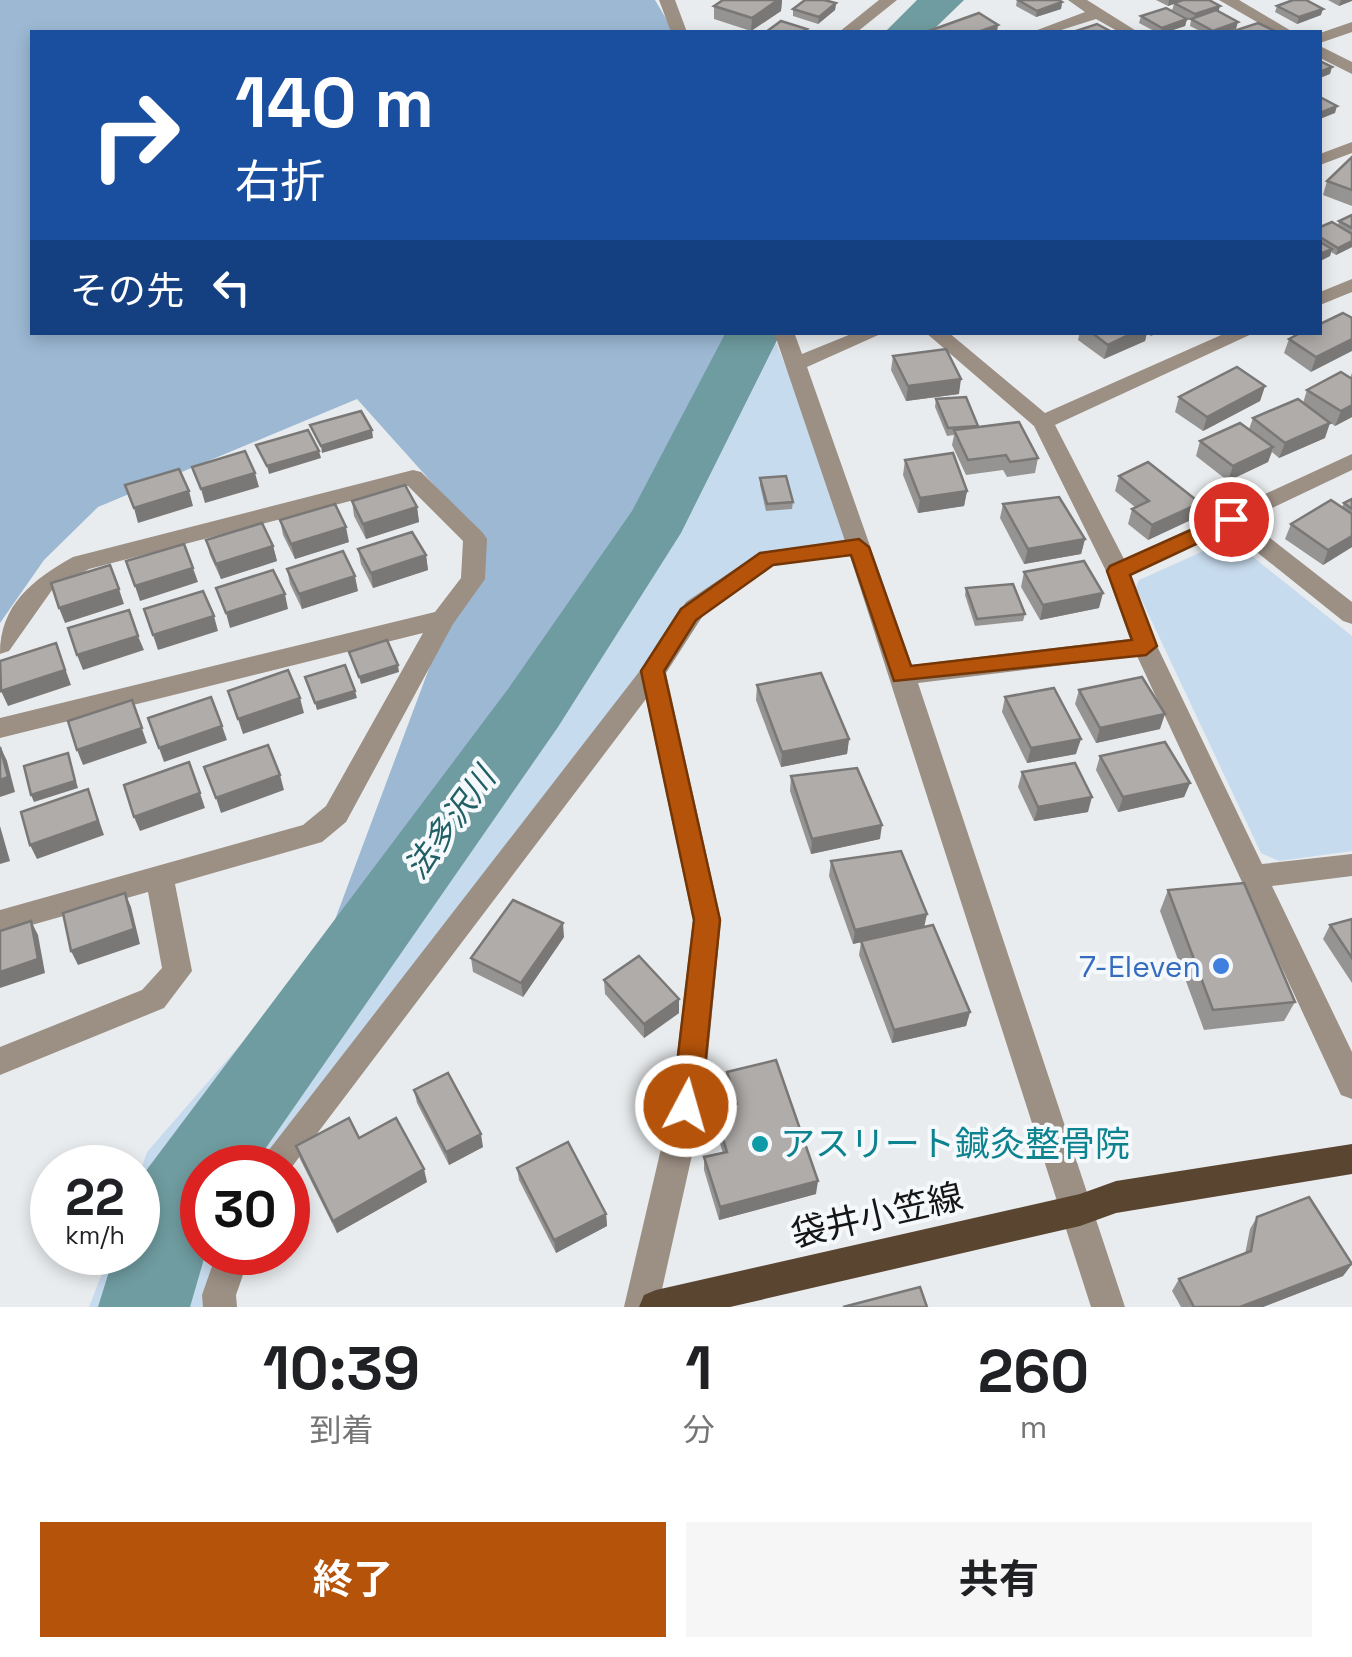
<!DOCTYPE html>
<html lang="ja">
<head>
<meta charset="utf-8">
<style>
  body { margin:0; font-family:"Space Grotesk","Noto Sans JP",sans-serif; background:#f6f6f6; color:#202124; height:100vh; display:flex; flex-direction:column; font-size:38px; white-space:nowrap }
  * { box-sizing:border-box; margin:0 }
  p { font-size:32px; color:#757577 }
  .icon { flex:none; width:55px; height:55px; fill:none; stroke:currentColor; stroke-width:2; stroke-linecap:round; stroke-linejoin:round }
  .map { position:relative; height:1307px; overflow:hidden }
  .sheet { display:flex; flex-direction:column; background:#fff; flex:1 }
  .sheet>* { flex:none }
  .top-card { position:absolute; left:30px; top:30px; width:1292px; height:305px; border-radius:0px; box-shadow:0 5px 15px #0003; background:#1a4fa0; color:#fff; overflow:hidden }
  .speed { position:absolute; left:30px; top:1145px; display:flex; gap:20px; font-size:50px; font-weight:700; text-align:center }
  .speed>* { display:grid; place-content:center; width:130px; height:130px; border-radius:50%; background:#fff; box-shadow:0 5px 15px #0003; line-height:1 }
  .speed small { font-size:25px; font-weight:400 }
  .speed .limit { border:15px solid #d22; background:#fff; color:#111 }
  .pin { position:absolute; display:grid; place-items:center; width:85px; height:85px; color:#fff; margin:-42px; border:5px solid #fff; border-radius:50%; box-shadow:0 2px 10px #0007 }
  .me { position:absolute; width:110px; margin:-55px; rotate:6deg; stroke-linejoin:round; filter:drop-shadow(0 0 8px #0008) }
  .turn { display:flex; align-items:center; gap:35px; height:210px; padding:0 40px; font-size:45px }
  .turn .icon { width:130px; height:130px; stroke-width:2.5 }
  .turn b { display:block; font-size:70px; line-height:85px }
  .then { display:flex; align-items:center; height:95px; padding:0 40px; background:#0003; gap:20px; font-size:38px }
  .eta { display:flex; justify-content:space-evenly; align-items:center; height:170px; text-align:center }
  .eta b { font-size:60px; font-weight:700; line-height:70px }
  .cta { display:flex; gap:20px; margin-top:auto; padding:20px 40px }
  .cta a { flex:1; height:115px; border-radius:0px; background:#b45309; color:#fff; font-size:40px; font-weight:700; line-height:115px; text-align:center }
  .cta a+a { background:#f6f6f6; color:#202124 }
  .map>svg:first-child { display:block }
</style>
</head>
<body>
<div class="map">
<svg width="1352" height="1307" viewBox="0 0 1352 1307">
  <rect width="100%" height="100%" fill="#e9ecee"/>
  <g fill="#c7dbee">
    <polygon points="728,333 772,333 859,547 768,558 695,608 271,1167 202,1168 202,1252 234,1253 220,1307 89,1307 110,1253 138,1252 138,1178 147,1152 260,1022 341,918 615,542"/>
    <polygon points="1217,545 1243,549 1352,636 1352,851 1279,861 1261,853 1136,588 1139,580"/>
  </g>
  <polygon fill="#9cb8d3" points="0,0 655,0 674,32 32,32 32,332 728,333 616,542 330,933 479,535 357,399 98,507 44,560 0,623"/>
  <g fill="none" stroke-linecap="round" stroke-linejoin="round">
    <g fill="#6f9ca0" fill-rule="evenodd">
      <polygon points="917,0 964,0 931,32 885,32"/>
      <polygon points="726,332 781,332 681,533 558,727 252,1168 202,1168 206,1252 190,1307 98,1307 115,1252 138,1252 138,1189 145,1172 508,689 632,511"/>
    </g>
    <g fill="#9c8f84" fill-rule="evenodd">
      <polygon points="659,0 675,0 687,32 671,32"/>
      <polygon points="879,0 897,0 857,32 839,32"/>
      <polygon points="1068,0 1087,0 1138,32 1119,32 1096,19 1055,32 1032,32 1085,12"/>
      <polygon points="1219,0 1239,0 1293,32 1274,32"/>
      <polygon points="1352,22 1352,32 1320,43 1320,33"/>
      <polygon points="1320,46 1352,62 1352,74 1320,58"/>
      <polygon points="1352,142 1352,153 1320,165 1320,154"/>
      <polygon points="1352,279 1352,292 1320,305 1320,292"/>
      <polygon points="774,332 794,332 802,354 856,332 885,332 807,367 912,665 1130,639 1106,571 1034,426 925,332 948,332 1045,413 1228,332 1256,332 1055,425 1124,559 1352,454 1352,470 1247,520 1352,602 1352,624 1343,621 1228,529 1131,575 1157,646 1262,864 1352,854 1352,876 1272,886 1352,1052 1352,1099 1341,1095 1137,656 918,683 1125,1307 1091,1307 850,556 774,565 704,614 666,673 721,920 703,1106 658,1307 624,1307 671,1106 693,920 646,699 288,1172 288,1168 255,1168 656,650 686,602 760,552 845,541"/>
      <path d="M413 470 421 472 483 533 487 539 485 579 453 624 346 822 322 842 175 884 192 971 164 1008 0 1075V1047L142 990 162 968 148 892 0 934V910L303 825 326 806 423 633 0 738V718L435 612 461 578 463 541 408 486 89 569 52 590 9 651 0 654C0 605 32 580 73 557Z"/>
      <polygon points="217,1252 251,1252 236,1295 237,1307 203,1307 202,1295"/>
    </g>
    <polygon fill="#5a4531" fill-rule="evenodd" points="1352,1144 1352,1174 1116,1213 1080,1226 730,1307 639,1307 644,1295 656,1290 1080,1194 1116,1181"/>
  </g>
  <g fill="#969492">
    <polygon points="723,0 782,0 781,11 751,31 714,19 714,6"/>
    <polygon points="1017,0 1062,2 1061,9 1036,17 1016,6"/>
    <polygon points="1156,0 1209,0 1220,6 1218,12 1236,29 1226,32 1202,32 1190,26 1191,20 1172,10 1174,4 1168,6"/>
    <polygon points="1328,0 1352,0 1339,6"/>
    <polygon points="836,3 835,10 818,24 793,16 793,9"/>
    <polygon points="1277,6 1321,15 1297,24 1275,12"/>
    <polygon points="1141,16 1187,19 1185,26 1167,32 1156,32 1139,23"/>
    <polygon points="1352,157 1352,206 1323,195 1327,181"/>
    <polygon points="1352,215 1352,247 1336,255 1331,252 1330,256 1320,261 1320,227 1338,225 1339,221"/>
    <polygon points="1352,318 1311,372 1284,353 1289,339"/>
    <polygon points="1080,332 1160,332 1151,336 1147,333 1145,341 1104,359 1078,340"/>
    <polygon points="893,356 959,394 906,401 891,370"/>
    <polygon points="1352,373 1352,417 1335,426 1325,419 1325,438 1279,458 1272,452 1268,462 1228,481 1196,456 1200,441 1249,429 1253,418 1303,403 1307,390 1350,378"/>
    <polygon points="1265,386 1260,401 1203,431 1175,412 1179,397"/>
    <polygon points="936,399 978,427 1038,458 1035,473 1007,477 1003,470 966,475 952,445 954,435 947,436 935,407"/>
    <polygon points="905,460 967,491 964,506 918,513 903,475"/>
    <polygon points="1119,476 1200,503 1195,518 1148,540 1128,524 1132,509 1135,507 1115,491"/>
    <polygon points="760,478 793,502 792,509 766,511 760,485"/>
    <polygon points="1352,499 1352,547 1323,565 1285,539 1291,524 1342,507 1344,503"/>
    <polygon points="352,501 417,507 419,522 366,539 354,516"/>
    <polygon points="1003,504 1085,539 1081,554 1024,564 1000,518"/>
    <polygon points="280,520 349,542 295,559 283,535"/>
    <polygon points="206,540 273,546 277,561 221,579 210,555"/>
    <polygon points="358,549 426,555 428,570 373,588 361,564"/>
    <polygon points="287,569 358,591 302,609 290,584"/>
    <polygon points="1024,572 1099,608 1040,620 1021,587"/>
    <polygon points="966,588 1025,614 1023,621 975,626 965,595"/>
    <polygon points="757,685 849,739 847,754 781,767 756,700"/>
    <polygon points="1079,690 1160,729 1096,743 1075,704"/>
    <polygon points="1005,697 1076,754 1027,763 1002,712"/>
    <polygon points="1100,756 1190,783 1184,797 1118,812 1096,770"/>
    <polygon points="1022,772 1088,812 1034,821 1018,787"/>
    <polygon points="791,776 880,839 811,854 790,791"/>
    <polygon points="831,861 925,927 970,1012 966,1026 892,1043 859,955 861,942 853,944 829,876"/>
    <polygon points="1168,890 1295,1002 1284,1021 1204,1030 1160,911"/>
    <polygon points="1352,919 1352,983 1323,939 1330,925"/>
    <polygon points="564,937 523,997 473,972 471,958"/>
    <polygon points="604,980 679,1013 644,1038 605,994"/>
    <polygon points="727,1072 816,1194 719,1220 704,1170 704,1157 723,1153 713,1122 714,1109 732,1105 726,1086"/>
    <polygon points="414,1090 483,1147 449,1165 417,1103"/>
    <polygon points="359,1138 427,1182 337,1233 300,1159 296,1146"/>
    <polygon points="517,1168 606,1214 607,1226 556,1253 519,1180"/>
    <polygon points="1257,1217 1352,1264 1343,1276 1263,1307 1181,1307 1172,1291 1179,1279 1245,1254 1250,1229"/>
  </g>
  <g fill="#7a7877">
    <polygon points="778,0 782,0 781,11 751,31 752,18"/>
    <polygon points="1169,0 1185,0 1168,6"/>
    <polygon points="1341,0 1352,0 1352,1 1339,6"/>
    <polygon points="1062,2 1061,9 1036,17 1037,11"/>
    <polygon points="836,3 835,10 818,24 819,17"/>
    <polygon points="1220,6 1218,13 1194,21 1195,14"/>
    <polygon points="1323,9 1321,15 1297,24 1299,17"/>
    <polygon points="1187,19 1185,26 1167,32 1161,32 1162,28"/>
    <polygon points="1238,22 1236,29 1226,32 1213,32 1213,31"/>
    <polygon points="998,25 997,32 978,32"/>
    <polygon points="1332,67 1330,74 1320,78 1320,72"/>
    <polygon points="1337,106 1335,113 1320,119 1320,113"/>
    <polygon points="1352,241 1352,247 1336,255 1338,248"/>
    <polygon points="1332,249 1330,256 1320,261 1320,254"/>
    <polygon points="1135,332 1147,332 1145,341 1104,359 1108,345"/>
    <polygon points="1352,339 1352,351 1311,372 1316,357"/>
    <polygon points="961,379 959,394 906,401 908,386"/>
    <polygon points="1265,386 1260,401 1203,431 1207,417"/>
    <polygon points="1352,405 1352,417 1335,426 1341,411"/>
    <polygon points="1330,423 1325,438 1279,458 1285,443"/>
    <polygon points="372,430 373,438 322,453 321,446"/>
    <polygon points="1273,447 1268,462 1228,481 1233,466"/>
    <polygon points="319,451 321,458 269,474 267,466"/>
    <polygon points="255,473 259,487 205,503 201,489"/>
    <polygon points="189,491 193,506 138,523 134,508"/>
    <polygon points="967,491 964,506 918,513 920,498"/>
    <polygon points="1200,503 1195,518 1148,540 1152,525"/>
    <polygon points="417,507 419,522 366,539 363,524"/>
    <polygon points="346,527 349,542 295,559 291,544"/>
    <polygon points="1352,536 1352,547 1323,565 1328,550"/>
    <polygon points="1085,539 1081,554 1024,564 1028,549"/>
    <polygon points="273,546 277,561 221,579 216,564"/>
    <polygon points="426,555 428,570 373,588 371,573"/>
    <polygon points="193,568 198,582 140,601 135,586"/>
    <polygon points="355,576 358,591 302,609 299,594"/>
    <polygon points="119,589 124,604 65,623 59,608"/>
    <polygon points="1103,593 1099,608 1040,620 1043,605"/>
    <polygon points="285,594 288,609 230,628 226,613"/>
    <polygon points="214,616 218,631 158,650 153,635"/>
    <polygon points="138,636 144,650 83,670 77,655"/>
    <polygon points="56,643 71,685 8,706 1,691"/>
    <polygon points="398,665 399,672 361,684 359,677"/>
    <polygon points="355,691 357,698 317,710 315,703"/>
    <polygon points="300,698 304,713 243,734 238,719"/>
    <polygon points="132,700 147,743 83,765 77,750"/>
    <polygon points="1165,714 1160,729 1096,743 1100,728"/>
    <polygon points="222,726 227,740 164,762 159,748"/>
    <polygon points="849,739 847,754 781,767 782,752"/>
    <polygon points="1081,739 1076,754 1027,763 1031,748"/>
    <polygon points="0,746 7,761 15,792 0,797"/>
    <polygon points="68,753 78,788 34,802 31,795"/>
    <polygon points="280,775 284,790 221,813 216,798"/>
    <polygon points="1190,783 1184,797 1118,812 1123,797"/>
    <polygon points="88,789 104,835 37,859 30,845"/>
    <polygon points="200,793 205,808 140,831 134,817"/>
    <polygon points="1092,797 1088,812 1034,821 1038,807"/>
    <polygon points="882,825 880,839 811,854 812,839"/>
    <polygon points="0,826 10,861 0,864"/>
    <polygon points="125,893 131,907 140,944 78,965 71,951"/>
    <polygon points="927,914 924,928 853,944 855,930"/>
    <polygon points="31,921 38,935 45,973 0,988 0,972"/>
    <polygon points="563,923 564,937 523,997 521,983"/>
    <polygon points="679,999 679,1013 644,1038 644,1024"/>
    <polygon points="970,1012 966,1026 892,1043 894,1030"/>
    <polygon points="481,1134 483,1147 449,1165 446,1152"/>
    <polygon points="424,1169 427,1182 337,1233 333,1221"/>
    <polygon points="818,1181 816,1194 719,1220 720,1207"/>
    <polygon points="606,1214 607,1226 556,1253 554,1240"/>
    <polygon points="1352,1264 1343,1276 1263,1307 1240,1307"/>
  </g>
  <g fill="#afacaa" stroke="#7a7877" stroke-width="2.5">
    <polygon points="723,0 778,0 752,18 714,6"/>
    <polygon points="805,0 824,0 836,3 819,17 793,9"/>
    <polygon points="1018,0 1059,0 1062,2 1037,11"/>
    <polygon points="1183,0 1209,0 1220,6 1195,14 1174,3"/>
    <polygon points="1293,0 1306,0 1323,9 1299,17 1277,6"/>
    <polygon points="1166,8 1187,19 1162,28 1141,16"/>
    <polygon points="1216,10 1238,22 1213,31 1191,19"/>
    <polygon points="979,13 998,25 978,32 926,32"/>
    <polygon points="781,21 807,29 802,32 766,32"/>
    <polygon points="1258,23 1277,32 1234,31"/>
    <polygon points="1097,24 1112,32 1073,32"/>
    <polygon points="1320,61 1332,67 1320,72"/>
    <polygon points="1320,97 1337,106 1320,113"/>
    <polygon points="1352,157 1352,190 1327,181"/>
    <polygon points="1352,215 1352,228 1339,221"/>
    <polygon points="1332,222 1352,234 1352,241 1338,248 1320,237 1320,227"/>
    <polygon points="1320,242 1332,249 1320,254"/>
    <polygon points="1343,313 1352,318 1352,339 1316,357 1289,339 1302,332 1320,332 1320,324"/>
    <polygon points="1091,332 1135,332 1108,345"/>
    <polygon points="946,349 961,379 908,386 893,356"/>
    <polygon points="1237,367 1265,386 1207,417 1179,397"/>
    <polygon points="1341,372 1352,379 1352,405 1341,411 1307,390"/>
    <polygon points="966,397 978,426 948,428 936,399"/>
    <polygon points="1298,399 1330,423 1285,443 1253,418"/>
    <polygon points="361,411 372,430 321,446 310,425"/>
    <polygon points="1019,422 1038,458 1010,462 1006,455 968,460 954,430"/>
    <polygon points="1240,423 1273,447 1233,466 1200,441"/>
    <polygon points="308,430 319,451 267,466 256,445"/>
    <polygon points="245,451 255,473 201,489 192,467"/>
    <polygon points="953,453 967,491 920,498 905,460"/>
    <polygon points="1148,462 1200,503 1152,525 1132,509 1149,501 1119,476"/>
    <polygon points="179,469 189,491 134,508 125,485"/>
    <polygon points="786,476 793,502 767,504 760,478"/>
    <polygon points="405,485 417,507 363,524 352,501"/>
    <polygon points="1059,497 1085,539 1028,549 1003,504"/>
    <polygon points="1352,499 1352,509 1344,503"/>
    <polygon points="1331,500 1352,514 1352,536 1328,550 1291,524"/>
    <polygon points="335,504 346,527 291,544 280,520"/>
    <polygon points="262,523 273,546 216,564 206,540"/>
    <polygon points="412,532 426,555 371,573 358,549"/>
    <polygon points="184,544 193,568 135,586 126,561"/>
    <polygon points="343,551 355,576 299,594 287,569"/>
    <polygon points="1084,561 1103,593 1043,605 1024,572"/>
    <polygon points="110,565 119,589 59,608 51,583"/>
    <polygon points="273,570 285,594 226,613 216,588"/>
    <polygon points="1013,584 1025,614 977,619 966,588"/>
    <polygon points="203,591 214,616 153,635 144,609"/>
    <polygon points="129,610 138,636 77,655 68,628"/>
    <polygon points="387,640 398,665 359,677 349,652"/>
    <polygon points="56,643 65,670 1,691 0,661"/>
    <polygon points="345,665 355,691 315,703 305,677"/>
    <polygon points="288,670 300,698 238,719 228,691"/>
    <polygon points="821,673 849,739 782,752 757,685"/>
    <polygon points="1142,677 1165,714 1100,728 1079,690"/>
    <polygon points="1054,688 1081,739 1031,748 1005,697"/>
    <polygon points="211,697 222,726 159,748 148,718"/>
    <polygon points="132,700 142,728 77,750 68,721"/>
    <polygon points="1165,742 1190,783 1123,797 1100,756"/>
    <polygon points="268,745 280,775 216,798 204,767"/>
    <polygon points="0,747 8,777 0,780"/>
    <polygon points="68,753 75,781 31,795 24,766"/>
    <polygon points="189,762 200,793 134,817 124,785"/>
    <polygon points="1075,763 1092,797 1038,807 1022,772"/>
    <polygon points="857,768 882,825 812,839 791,776"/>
    <polygon points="88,789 98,821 30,845 21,812"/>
    <polygon points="901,851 927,914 855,930 831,861"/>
    <polygon points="1244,883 1295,1002 1213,1010 1168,890"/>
    <polygon points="125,893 134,929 71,951 63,913"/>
    <polygon points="513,900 563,923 521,983 471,958"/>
    <polygon points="1352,919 1352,958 1330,925"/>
    <polygon points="31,921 38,959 0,972 0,931"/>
    <polygon points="933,925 970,1012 894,1030 861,941"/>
    <polygon points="639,956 679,999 644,1024 604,980"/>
    <polygon points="776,1060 818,1181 720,1207 704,1157 727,1152 714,1109 737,1104 727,1072"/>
    <polygon points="448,1073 481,1134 446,1152 414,1090"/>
    <polygon points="349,1118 359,1138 396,1118 424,1169 333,1221 296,1146"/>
    <polygon points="568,1142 606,1214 554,1240 517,1168"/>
    <polygon points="1309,1197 1352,1264 1240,1307 1194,1307 1179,1279 1251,1251 1257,1217"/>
    <polygon points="920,1287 927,1307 843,1307"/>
  </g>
  <polygon fill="#b45309" stroke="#753606" stroke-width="2.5" points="1231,512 1239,514 1239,524 1130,575 1157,646 1146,655 894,681 851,555 773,565 696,620 664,671 720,920 701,1106 697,1115 686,1119 676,1115 672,1106 694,920 641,671 681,609 760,553 859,539 869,547 911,666 1132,640 1107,571 1110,566"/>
  <circle fill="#3f7fe0" stroke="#f6f9fc" stroke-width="4" cx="1221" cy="966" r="10"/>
  <circle fill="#0f9aa8" stroke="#f6f9fc" stroke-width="4" cx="760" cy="1144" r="10"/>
  <g text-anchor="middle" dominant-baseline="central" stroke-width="8" stroke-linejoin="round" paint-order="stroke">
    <g font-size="30" fill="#366cbe" stroke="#f6f9fc" text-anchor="end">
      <text x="1201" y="966">7-Eleven</text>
    </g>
    <g font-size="32" font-style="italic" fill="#205f64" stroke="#f6f9fc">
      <text transform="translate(450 823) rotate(-54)">法多沢川</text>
    </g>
    <g font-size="35" fill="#0d838f" stroke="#f6f9fc" text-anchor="start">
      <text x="780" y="1144">アスリート鍼灸整骨院</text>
    </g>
    <g font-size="35" fill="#161617" stroke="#f6f9fc">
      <text transform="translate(877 1215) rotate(-13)">袋井小笠線</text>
    </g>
  </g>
</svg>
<div class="speed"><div>22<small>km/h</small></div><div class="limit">30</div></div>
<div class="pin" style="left:1231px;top:519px;background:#d93025"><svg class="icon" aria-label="arrive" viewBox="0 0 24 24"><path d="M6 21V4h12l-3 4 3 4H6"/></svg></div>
<svg class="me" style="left:686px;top:1106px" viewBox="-20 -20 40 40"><circle r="17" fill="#b45309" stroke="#fff" stroke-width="3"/><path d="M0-11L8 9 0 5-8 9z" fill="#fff"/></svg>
<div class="top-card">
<div class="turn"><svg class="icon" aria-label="right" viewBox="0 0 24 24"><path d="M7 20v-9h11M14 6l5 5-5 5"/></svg><div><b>140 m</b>右折</div></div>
<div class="then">その先<svg class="icon" aria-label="left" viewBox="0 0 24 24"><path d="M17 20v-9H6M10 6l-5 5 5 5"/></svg></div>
</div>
</div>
<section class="sheet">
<div class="eta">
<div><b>10:39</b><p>到着</p></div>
<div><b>1</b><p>分</p></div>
<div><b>260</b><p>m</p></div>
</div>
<div class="cta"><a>終了</a><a>共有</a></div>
</section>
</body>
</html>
